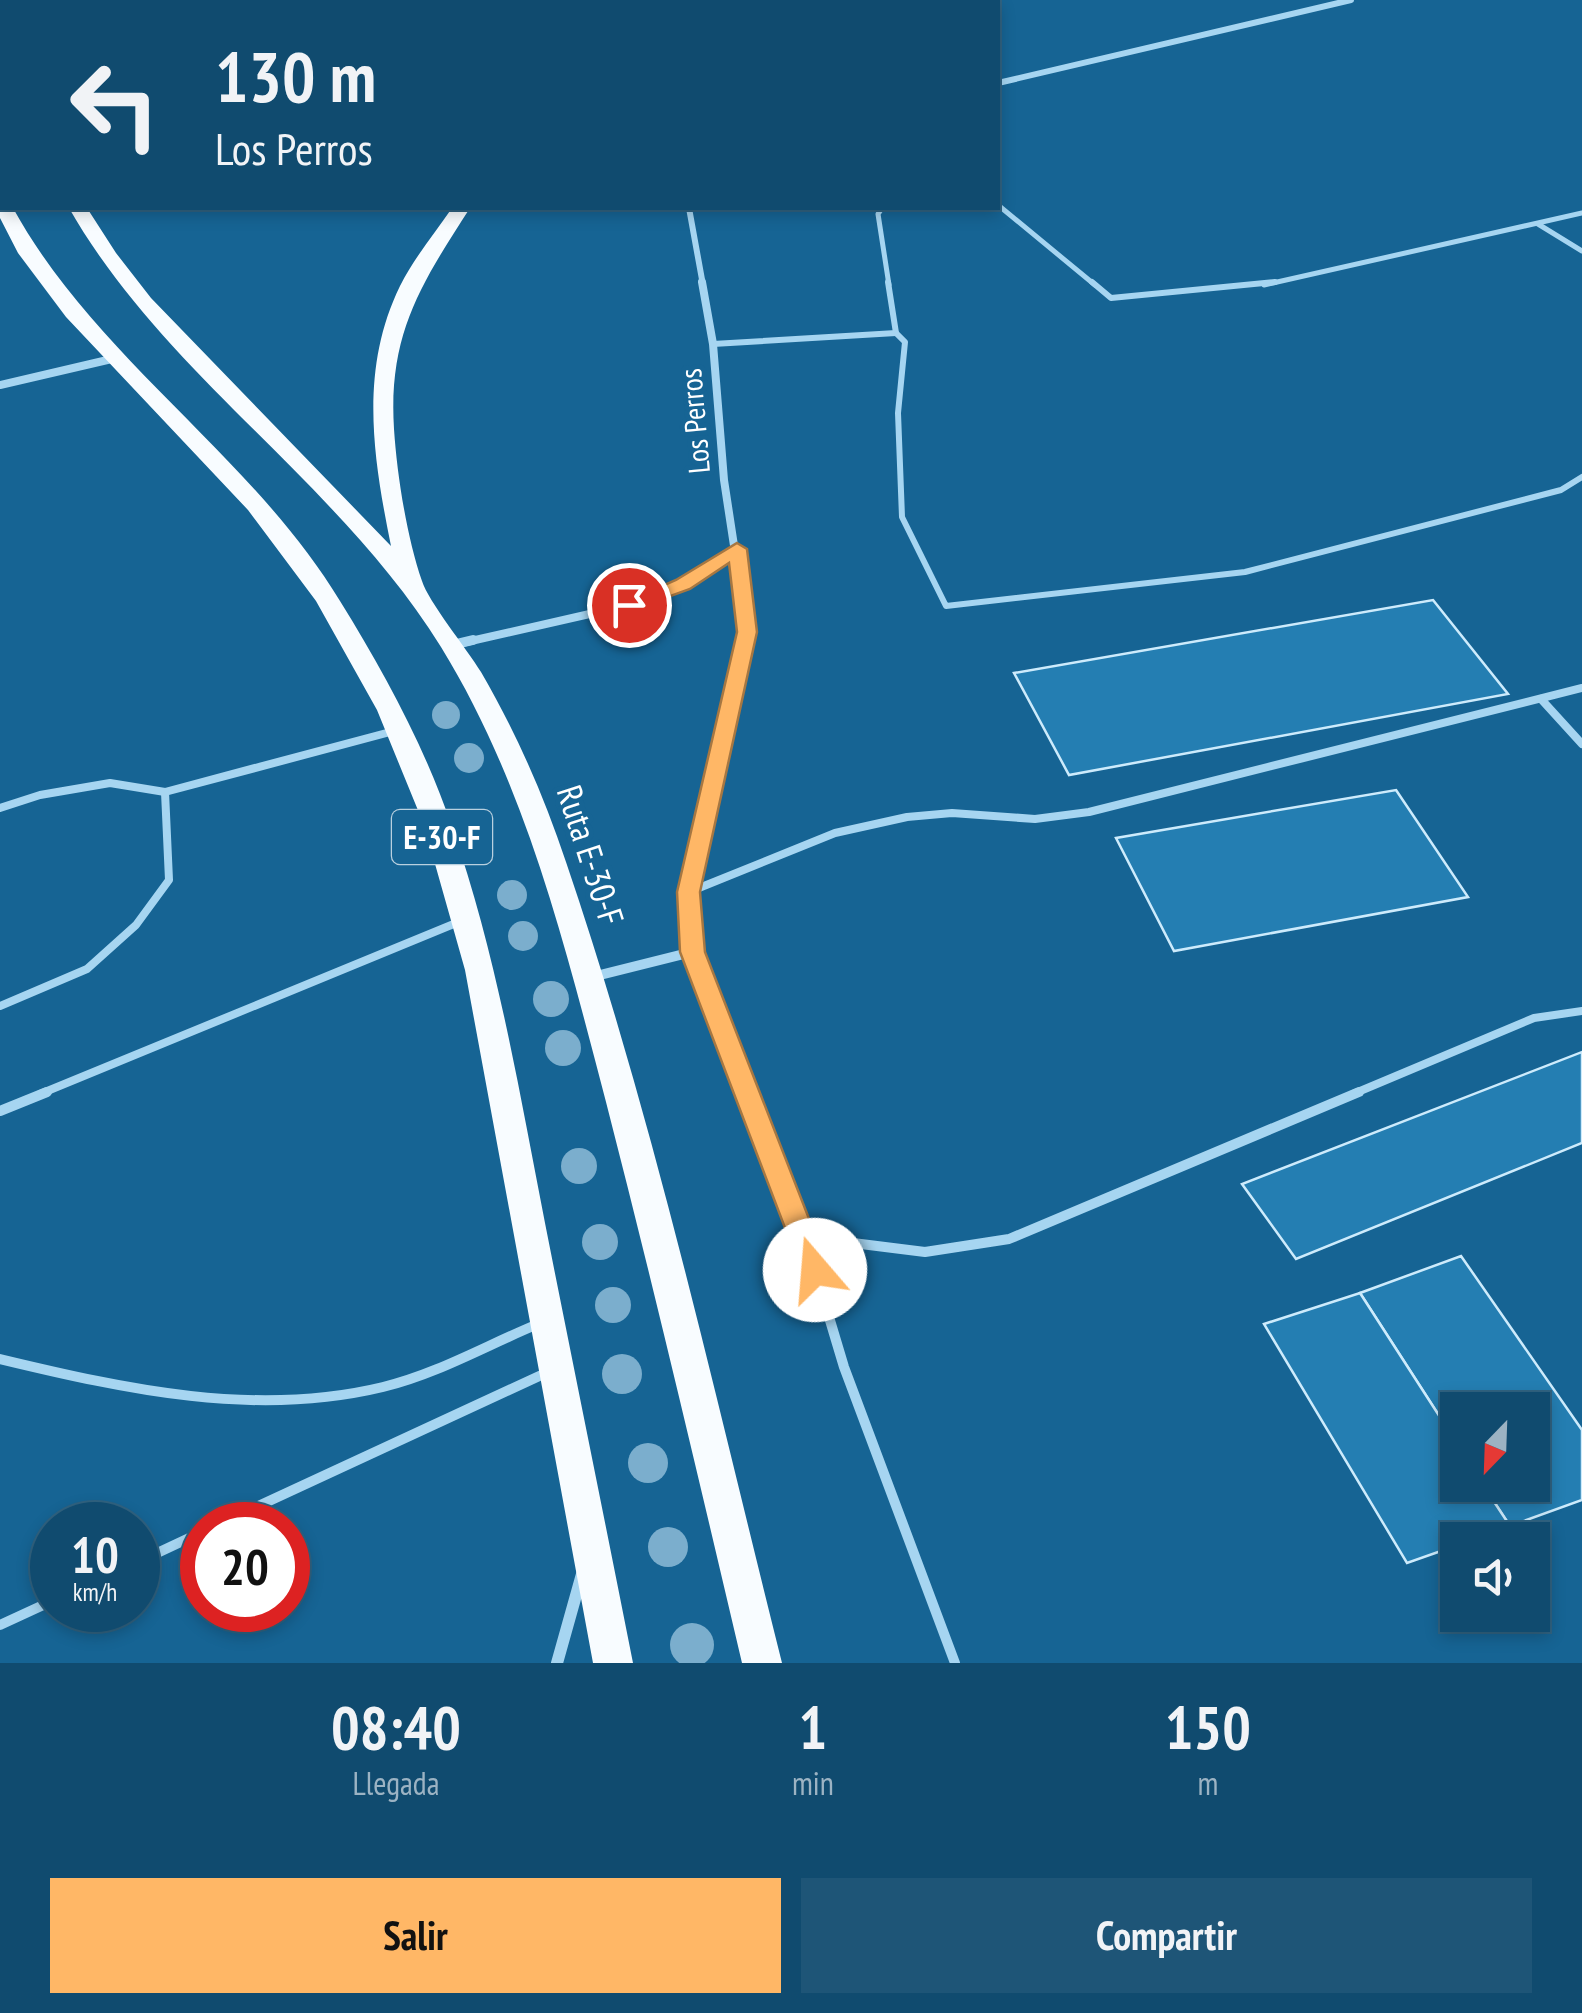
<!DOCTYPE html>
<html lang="es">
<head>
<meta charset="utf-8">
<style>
  body { margin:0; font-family:"PT Sans Narrow",sans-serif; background:#1e5577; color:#f1f3f6; height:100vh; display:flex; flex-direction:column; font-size:38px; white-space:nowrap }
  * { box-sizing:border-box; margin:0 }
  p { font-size:32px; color:#9cb3c3 }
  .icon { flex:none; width:55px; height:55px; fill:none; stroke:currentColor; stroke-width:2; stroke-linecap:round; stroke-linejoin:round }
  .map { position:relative; height:1663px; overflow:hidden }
  .drawer { display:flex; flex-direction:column; background:#104b6f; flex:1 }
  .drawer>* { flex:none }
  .top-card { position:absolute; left:0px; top:0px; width:1000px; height:210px; box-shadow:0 5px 15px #0003,0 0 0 2px #306382; background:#104b6f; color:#f1f3f6; overflow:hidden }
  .needle { width:65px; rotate:203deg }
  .controls { position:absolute; left:1440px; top:1392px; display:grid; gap:20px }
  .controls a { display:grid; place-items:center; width:110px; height:110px; border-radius:0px; background:#104b6f; box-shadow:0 5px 15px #0003,0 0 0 2px #306382; font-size:50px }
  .speed { position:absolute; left:30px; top:1502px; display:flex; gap:20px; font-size:50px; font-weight:700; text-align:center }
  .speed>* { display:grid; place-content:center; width:130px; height:130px; border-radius:50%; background:#104b6f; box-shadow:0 5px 15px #0003,0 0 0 2px #306382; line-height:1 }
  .speed small { font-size:25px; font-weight:400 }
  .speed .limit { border:15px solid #d22; background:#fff; color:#111 }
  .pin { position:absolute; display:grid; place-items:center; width:85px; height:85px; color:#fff; margin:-42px; border:5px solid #fff; border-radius:50%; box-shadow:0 2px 10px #0007 }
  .me { position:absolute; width:110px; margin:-55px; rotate:342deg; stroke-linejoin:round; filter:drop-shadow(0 0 8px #0008) }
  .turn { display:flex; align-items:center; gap:35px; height:210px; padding:0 50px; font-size:45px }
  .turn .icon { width:130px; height:130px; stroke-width:2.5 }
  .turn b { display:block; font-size:70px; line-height:85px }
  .eta { display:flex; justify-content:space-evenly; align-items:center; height:170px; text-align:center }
  .eta b { font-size:60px; font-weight:700; line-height:70px }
  .button { display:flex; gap:20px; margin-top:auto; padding:20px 50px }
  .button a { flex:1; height:115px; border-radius:0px; background:#ffb766; color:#111; font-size:40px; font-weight:700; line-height:115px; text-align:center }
  .button a+a { background:#1e5577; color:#f1f3f6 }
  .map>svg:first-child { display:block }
</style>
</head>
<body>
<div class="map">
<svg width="1582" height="1663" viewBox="0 0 1582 1663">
  <rect width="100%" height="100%" fill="#166494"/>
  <g fill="#247eb2" stroke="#cdebfc" stroke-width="2.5">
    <polygon points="1433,600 1508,694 1069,775 1014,673"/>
    <polygon points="1396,790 1468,897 1174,951 1116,838"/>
    <polygon points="1582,1052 1582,1143 1296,1259 1242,1184"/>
    <polygon points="1461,1256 1582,1430 1582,1500 1510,1526 1483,1485 1532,1485 1532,1410 1458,1410 1458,1445 1360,1293"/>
    <polygon points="1360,1293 1458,1445 1458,1485 1483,1485 1510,1526 1472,1540 1458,1540 1458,1545 1407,1563 1264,1324"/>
  </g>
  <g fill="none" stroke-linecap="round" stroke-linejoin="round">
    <g stroke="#a6d5f1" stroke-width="5">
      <polyline points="998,205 1095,285"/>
      <polyline points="882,208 878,214 889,285"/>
      <polyline points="1538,224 1582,251"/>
      <polyline points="1264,285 1582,213"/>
    </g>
    <g stroke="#a6d5f1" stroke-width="6">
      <polyline points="1092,282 1111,298 1275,282"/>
      <polyline points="896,333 905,342 898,413 902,517 946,606 1245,572 1561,490 1582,477"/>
      <polyline points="713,344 896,333 888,282"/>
    </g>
    <g stroke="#a6d5f1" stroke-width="8">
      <polyline points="1541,699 1582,744"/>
      <polyline points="0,808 40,795 110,783 165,792 394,731"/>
      <polyline points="689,892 835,833 907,817 952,813 1035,819 1089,812 1582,688"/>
      <polyline points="0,1006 87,969 136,925 169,880 165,792"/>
      <polyline points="40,1094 461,921"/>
      <polyline points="1353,1094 1534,1018 1582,1011"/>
    </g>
    <g stroke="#a6d5f1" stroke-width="10">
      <polyline points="0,1111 47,1092"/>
      <path d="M0 1359C125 1389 255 1418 383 1387 437 1374 487 1345 538 1324"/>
      <polyline points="217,1525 548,1372"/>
      <polyline points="138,1562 202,1532"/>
      <polyline points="0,1625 52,1601"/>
      <polyline points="955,1663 844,1367 805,1237 925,1252 1009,1239 1359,1092"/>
    </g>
    <g stroke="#a6d5f1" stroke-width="6">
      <polyline points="998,83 1351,0"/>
      <polyline points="689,208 703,285"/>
    </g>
    <g stroke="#a6d5f1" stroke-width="8">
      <polyline points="702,282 713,344 724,480 747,631 744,643"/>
      <polyline points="0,385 116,358"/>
      <polyline points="462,643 629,605 683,585 737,549"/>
    </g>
    <g stroke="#a6d5f1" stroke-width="10">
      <polyline points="745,640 689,892 692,952 748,1094"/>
      <polyline points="452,645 473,640"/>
      <polyline points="592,977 692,952"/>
    </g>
    <g stroke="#a6d5f1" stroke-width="12">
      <polyline points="747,1092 805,1237"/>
      <polyline points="557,1663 582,1574"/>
    </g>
    <g stroke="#f0f8ff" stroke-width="25">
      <polyline points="157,2 179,0"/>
      <polyline points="0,25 2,24"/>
    </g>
    <g fill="#f8fcff" fill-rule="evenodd">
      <polygon points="342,0 374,0 376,2 344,2"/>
      <polygon points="2,44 2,61 0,62 0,45"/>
      <path d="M0 203 2 208H13C96 359 251 454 340 601 384 672 425 747 452 827 497 956 519 1090 545 1223 574 1370 604 1516 633 1663H593L465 970 424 825 377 710 316 601 248 510 66 317 18 253 0 218Z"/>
      <path d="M69 208H87L116 253 151 298 391 546C373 457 359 370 400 286 414 258 435 233 452 208H470C421 284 388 334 394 429 397 475 407 538 422 581 428 601 467 649 481 672 516 732 544 796 566 862 655 1123 715 1396 782 1663H742C698 1476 654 1288 606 1102 565 946 526 785 441 647 339 482 165 376 69 208Z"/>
    </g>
  </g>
  <g fill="#7baecd">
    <circle cx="446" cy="715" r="14"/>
    <circle cx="469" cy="758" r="15"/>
    <circle cx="512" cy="895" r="15"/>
    <circle cx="523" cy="936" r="15"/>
    <circle cx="551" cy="999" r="18"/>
    <circle cx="563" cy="1048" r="18"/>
    <circle cx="579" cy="1166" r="18"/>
    <circle cx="600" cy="1242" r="18"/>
    <circle cx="613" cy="1305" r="18"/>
    <circle cx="622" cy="1374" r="20"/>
    <circle cx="648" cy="1463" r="20"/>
    <circle cx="668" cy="1547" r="20"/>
    <circle cx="692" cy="1645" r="22"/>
  </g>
  <polygon fill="#ffb766" stroke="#a67742" stroke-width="2.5" points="737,543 747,549 757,632 700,892 705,952 829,1270 825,1278 815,1282 805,1278 801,1270 680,952 677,892 737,632 729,563 690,589 629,611 619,605 676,580"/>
  <g text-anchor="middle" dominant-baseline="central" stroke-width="10" stroke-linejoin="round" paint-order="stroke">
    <g font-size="30" fill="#fff" stroke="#166494">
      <text transform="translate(694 421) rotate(-95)">Los Perros</text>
    </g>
    <rect fill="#166494" stroke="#b9d0df" stroke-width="2.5" x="392" y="810" width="100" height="54" rx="8"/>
    <g font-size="32" font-weight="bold" fill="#fff">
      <text x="442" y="837">E-30-F</text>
    </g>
    <g font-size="35" fill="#fff" stroke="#166494">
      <text transform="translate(591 855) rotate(72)">Ruta E-30-F</text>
    </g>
  </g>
</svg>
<div class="controls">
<a><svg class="needle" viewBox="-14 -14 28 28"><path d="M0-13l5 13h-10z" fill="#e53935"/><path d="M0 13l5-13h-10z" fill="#9cb3c3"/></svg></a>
<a><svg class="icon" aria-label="sound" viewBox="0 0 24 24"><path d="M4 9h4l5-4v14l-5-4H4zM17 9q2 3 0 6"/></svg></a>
</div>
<div class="speed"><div>10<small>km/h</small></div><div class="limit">20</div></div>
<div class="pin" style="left:629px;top:605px;background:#d93025"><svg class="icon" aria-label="arrive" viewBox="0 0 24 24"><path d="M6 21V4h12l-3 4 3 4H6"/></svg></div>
<svg class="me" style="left:815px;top:1270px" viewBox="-20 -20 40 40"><circle r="19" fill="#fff"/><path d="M0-13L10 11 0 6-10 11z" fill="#ffb766"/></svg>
<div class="top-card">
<div class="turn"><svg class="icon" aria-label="left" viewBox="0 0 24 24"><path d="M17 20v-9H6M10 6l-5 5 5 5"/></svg><div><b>130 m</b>Los Perros</div></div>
</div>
</div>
<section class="drawer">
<div class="eta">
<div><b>08:40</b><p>Llegada</p></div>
<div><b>1</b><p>min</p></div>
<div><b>150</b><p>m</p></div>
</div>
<div class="button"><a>Salir</a><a>Compartir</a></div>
</section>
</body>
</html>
